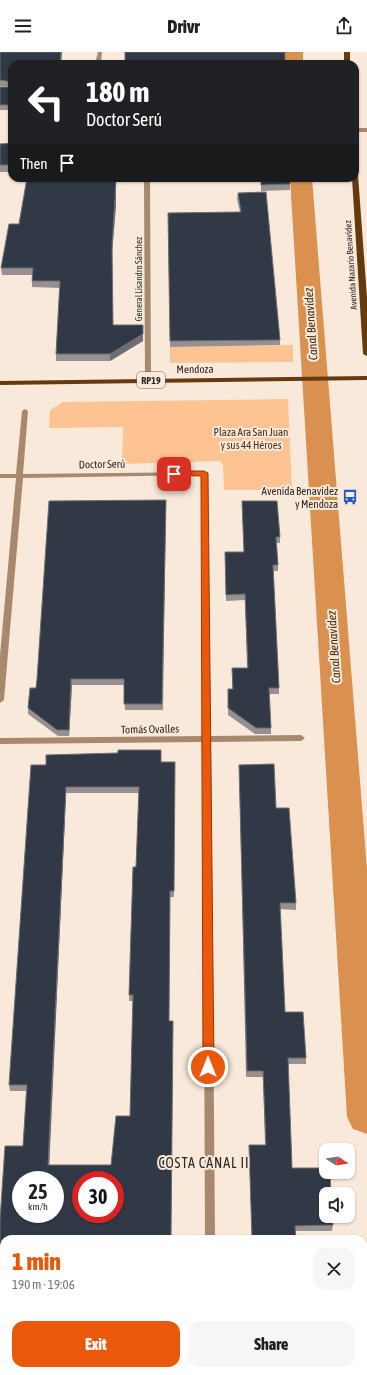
<!DOCTYPE html>
<html lang="en">
<head>
<meta charset="utf-8">
<style>
  body { margin:0; font-family:"Asap Condensed",sans-serif; background:#f6f6f6; color:#202124; height:100vh; display:flex; flex-direction:column; font-size:15px; white-space:nowrap }
  * { box-sizing:border-box; margin:0 }
  p { font-size:13px; color:#757577 }
  .icon { flex:none; width:22px; height:22px; fill:none; stroke:currentColor; stroke-width:2; stroke-linecap:round; stroke-linejoin:round }
  .map { position:relative; flex:1; overflow:hidden }
  .details { position:absolute; left:0px; top:1183px; width:367px; height:140px; display:flex; flex-direction:column; background:#fff; border-radius:12px 12px 0 0; box-shadow:0 1px 3px #0004 }
  .details>* { flex:none }
  .banner { position:absolute; left:8px; top:8px; width:351px; height:122px; border-radius:12px; box-shadow:0 1px 3px #0004; background:#202124; color:#fff; overflow:hidden }
  .needle { width:26px; rotate:102deg }
  .controls { position:absolute; left:319px; top:1091px; display:grid; gap:8px }
  .controls a { display:grid; place-items:center; width:36px; height:36px; border-radius:8px; background:#fff; box-shadow:0 1px 3px #0004; font-size:20px }
  .speed { position:absolute; left:12px; top:1119px; display:flex; gap:8px; font-size:20px; font-weight:700; text-align:center }
  .speed>* { display:grid; place-content:center; width:52px; height:52px; border-radius:50%; background:#fff; box-shadow:0 1px 3px #0004; line-height:1 }
  .speed small { font-size:10px; font-weight:400 }
  .speed .limit { border:6px solid #d22; background:#fff; color:#111 }
  .pin { position:absolute; display:grid; place-items:center; width:34px; height:34px; color:#fff; margin:-17px; border-radius:8px; box-shadow:0 2px 6px #0006 }
  .me { position:absolute; width:44px; margin:-22px; rotate:0deg; stroke-linejoin:round; filter:drop-shadow(0 0 3px #0008) }
  .turn { display:flex; align-items:center; gap:14px; height:84px; padding:0 12px; font-size:18px }
  .turn .icon { width:52px; height:52px; stroke-width:2.5 }
  .turn b { display:block; font-size:28px; line-height:34px }
  .then { display:flex; align-items:center; height:38px; padding:0 12px; background:#0003; gap:8px; font-size:15px }
  .round { display:grid; place-items:center; flex:none; width:42px; height:42px; border-radius:12px; background:#f6f6f6 }
  .headline { display:flex; align-items:center; justify-content:space-between; height:68px; padding:0 12px }
  h1 { font-size:24px; font-weight:800; line-height:30px; color:#ea580c }
  .primary-button { display:flex; gap:8px; margin-top:auto; padding:8px 12px }
  .primary-button a { flex:1; height:46px; border-radius:12px; background:#ea580c; color:#fff; font-size:16px; font-weight:800; line-height:46px; text-align:center }
  .primary-button a+a { background:#f6f6f6; color:#202124 }
  header { display:flex; justify-content:space-between; align-items:center; height:52px; padding:0 12px; background:#fff; font-size:18px; font-weight:800 }
  .map>svg:first-child { display:block }
</style>
</head>
<body>
<header><svg class="icon" aria-label="menu" viewBox="0 0 24 24"><path d="M4 6h16M4 12h16M4 18h16"/></svg>Drivr<svg class="icon" aria-label="share" viewBox="0 0 24 24"><path d="M12 15V3M7 8l5-5 5 5M5 13v7h14v-7"/></svg></header>
<div class="map">
<svg width="367" height="1323" viewBox="0 0 367 1323">
  <rect width="100%" height="100%" fill="#f9e9db"/>
  <g fill="#fec392">
    <polygon points="293,293 293,310 170,311 170,295"/>
    <polygon points="288,347 292,438 224,438 223,412 219,409 122,412 123,375 49,376 50,358 63,350"/>
  </g>
  <g fill="none" stroke-linecap="round" stroke-linejoin="round">
    <g fill="#da914f" fill-rule="evenodd">
      <rect x="283" y="0" width="20" height="12"/>
      <polygon points="290,126 312,126 367,817 367,1082 353,1077 347,1065"/>
    </g>
    <g fill="#a9896e" fill-rule="evenodd">
      <polygon points="98,0 102,0 101,12 95,12"/>
      <rect x="355" y="76" width="12" height="4"/>
      <polygon points="144,126 150,126 151,329 148,331 145,329"/>
      <polygon points="25,357 28,359 23,422 207,420 211,684 301,683 305,686 301,689 211,690 215,1187 205,1187 203,690 0,692 0,686 203,684 202,423 23,426 4,648 0,651 0,603 16,426 0,426 0,422 16,422 22,359"/>
      <rect x="0" y="1255" width="4" height="10"/>
      <rect x="205" y="1319" width="12" height="4"/>
    </g>
    <g fill="#653a0f" fill-rule="evenodd">
      <rect x="344" y="0" width="6" height="12"/>
      <polygon points="355,121 358,123 367,245 367,304 363,302 352,126 355,126"/>
      <polygon points="367,324 367,328 0,333 0,329"/>
    </g>
  </g>
  <g fill="#969190" fill-rule="evenodd">
    <polygon points="0,0 62,0 61,12 12,12 12,58 0,58 0,35 12,35 0,34"/>
    <polygon points="12,91 12,120 0,120 0,92"/>
    <polygon points="116,126 116,153 112,201 113,273 143,273 143,289 110,309 56,309 56,302 60,236 32,235 32,223 2,223 1,216 19,172"/>
    <polygon points="261,126 290,126 290,138 261,139"/>
    <polygon points="238,141 280,288 280,293 170,295 168,161 240,160 237,147"/>
    <polygon points="166,448 163,658 125,658 124,633 72,633 69,684 58,684 28,662 28,656"/>
    <polygon points="242,449 280,485 280,491 276,491 278,513 278,519 273,519 279,636 279,642 269,642 271,676 271,682 255,682 228,663 228,637 232,637 232,616 247,616 245,548 226,549 225,500 244,500"/>
    <path d="M175 710 174 845H170L169 969 171 1187H4V1241H1L0 1240V1168L23 1094 26 1039H10L9 1033 31 713ZM66 741H139L136 815 129 943V949H133L130 1064 111 1113H49Z"/>
    <polygon points="239,713 276,756 296,851 296,858 280,857 285,960 306,1006 306,1012 288,1012 292,1116 333,1173 332,1179 296,1179 296,1187 252,1187 249,1093 265,1093 263,1025 246,1025"/>
  </g>
  <g fill="#6e6e73">
    <polygon points="61,0 62,0 61,12 60,12"/>
    <polygon points="116,126 116,153 112,201 112,194"/>
    <polygon points="143,282 143,289 110,309 110,302"/>
    <polygon points="71,627 72,633 69,684 69,678"/>
    <polygon points="66,735 66,741 49,1119 48,1113"/>
  </g>
  <g fill="#323946" stroke="#6e6e73" fill-rule="evenodd">
    <polygon points="0,0 61,0 60,12 12,12 12,30 0,28"/>
    <rect x="125" y="0" width="160" height="12"/>
    <polygon points="12,34 12,53 0,53 0,35 12,35"/>
    <polygon points="12,91 12,113 0,113 0,92"/>
    <polygon points="27,126 116,126 115,146 112,194 113,273 143,273 143,282 110,302 56,302 60,229 32,229 33,216 1,216 9,172 19,172"/>
    <polygon points="261,126 290,126 290,132 261,133"/>
    <polygon points="266,140 280,288 170,289 168,161 241,160 238,141"/>
    <polygon points="166,448 162,652 124,652 124,627 71,627 69,678 57,678 28,656 30,636 36,636 37,627 49,449"/>
    <polygon points="242,449 277,449 280,485 276,485 278,513 273,513 279,636 269,636 271,676 256,676 228,656 228,637 233,637 232,616 248,616 245,542 226,543 225,500 244,500"/>
    <path d="M118 698H161V710H175L174 839H170L169 969H173L171 1187H126V1186L69 1187H4V1236H0V1168L5 1094H23L27 1033H9L31 713H46V703L118 701ZM66 735H139L136 815H133L129 943H133L130 1064H116L111 1113H48ZM21 1128H55V1162H21ZM81 1128H115V1162H81Z"/>
    <polygon points="274,712 276,756 289,756 296,851 280,851 285,960 303,960 306,1006 288,1006 292,1116 326,1116 326,1120 330,1120 331,1142 326,1142 326,1164 332,1164 333,1173 295,1174 296,1187 252,1187 249,1093 266,1093 263,1019 247,1019 239,713"/>
    <polygon points="0,1304 4,1304 4,1319 40,1319 40,1323 0,1323"/>
    <polygon points="101,1319 152,1319 152,1323 171,1322 171,1323 101,1323"/>
    <rect x="257" y="1319" width="48" height="4"/>
  </g>
  <polygon fill="#ea580c" stroke="#983908" points="174,419 204,419 208,421 214,1015 212,1018 205,1018 203,1015 201,424 171,423 170,422"/>
  <defs>
    <symbol id="bus-bare" viewBox="-9 -9 18 18"><path d="M-5-6H5V4H4V6H2V4H-2V6H-4V4H-5ZM-3.5-4V0h7V-4ZM-3.5 1.2v1.5H-2V1.2ZM2 1.2v1.5H3.5V1.2Z" fill="#235bc8" stroke="#f9e9db" stroke-width="2.5" paint-order="stroke"/></symbol>
  </defs>
  <g fill-rule="evenodd">
    <use href="#bus-bare" x="339" y="434" width="22" height="22"/>
  </g>
  <g text-anchor="middle" dominant-baseline="central" stroke-width="4" stroke-linejoin="round" paint-order="stroke">
    <g font-size="9" fill="#2d2722" stroke="#f9e9db">
      <text transform="translate(351 213) rotate(-94)">Avenida Nazario Benavídez</text>
      <text transform="translate(139 227) rotate(-90)">General Lisandro Sánchez</text>
    </g>
    <rect fill="#f9e9db" stroke="#6a615a" stroke-width="1" x="137" y="320" width="28" height="16" rx="3"/>
    <g font-size="10" font-weight="bold" fill="#2d2722">
      <text x="151" y="328">RP19</text>
    </g>
    <g font-size="11" fill="#2d2722" stroke="#f9e9db">
      <text transform="translate(195 317) rotate(-1)">Mendoza</text>
      <text transform="translate(102 412) rotate(-1)">Doctor Serú</text>
      <text transform="translate(150 677) rotate(-1)">Tomás Ovalles</text>
    </g>
    <g font-size="11" fill="#4f3015" stroke="#f9e9db">
      <text x="251" y="380">Plaza Ara San Juan<tspan x="251" dy="13">y sus 44 Héroes</tspan></text>
    </g>
    <g font-size="11" fill="#2d2722" stroke="#f9e9db" text-anchor="end">
      <text x="338" y="439">Avenida Benavídez<tspan x="338" dy="13">y Mendoza</tspan></text>
    </g>
    <g font-size="12" font-style="italic" fill="#46280c" stroke="#f9e9db">
      <text transform="translate(311 272) rotate(-94)">Canal Benavídez</text>
      <text transform="translate(334 595) rotate(-94)">Canal Benavídez</text>
    </g>
    <g font-size="14" letter-spacing="1" fill="#2d2722" stroke="#f9e9db">
      <text x="204" y="1111">COSTA CANAL II</text>
    </g>
  </g>
</svg>
<div class="controls">
<a><svg class="needle" viewBox="-14 -14 28 28"><path d="M0-13l5 13h-10z" fill="#e53935"/><path d="M0 13l5-13h-10z" fill="#757577"/></svg></a>
<a><svg class="icon" aria-label="sound" viewBox="0 0 24 24"><path d="M4 9h4l5-4v14l-5-4H4zM17 9q2 3 0 6"/></svg></a>
</div>
<div class="speed"><div>25<small>km/h</small></div><div class="limit">30</div></div>
<div class="pin" style="left:174px;top:422px;background:#d93025"><svg class="icon" aria-label="arrive" viewBox="0 0 24 24"><path d="M6 21V4h12l-3 4 3 4H6"/></svg></div>
<svg class="me" style="left:208px;top:1015px" viewBox="-20 -20 40 40"><circle r="17" fill="#ea580c" stroke="#fff" stroke-width="3"/><path d="M0-11L8 9 0 5-8 9z" fill="#fff"/></svg>
<div class="banner">
<div class="turn"><svg class="icon" aria-label="left" viewBox="0 0 24 24"><path d="M17 20v-9H6M10 6l-5 5 5 5"/></svg><div><b>180 m</b>Doctor Serú</div></div>
<div class="then">Then<svg class="icon" aria-label="arrive" viewBox="0 0 24 24"><path d="M6 21V4h12l-3 4 3 4H6"/></svg></div>
</div>
<section class="details">
<div class="headline"><div><h1>1 min</h1><p>190 m · 19:06</p></div><a class="round"><svg class="icon" aria-label="close" viewBox="0 0 24 24"><path d="M6 6l12 12M18 6L6 18"/></svg></a></div>
<div class="primary-button"><a>Exit</a><a>Share</a></div>
</section>
</div>
</body>
</html>
